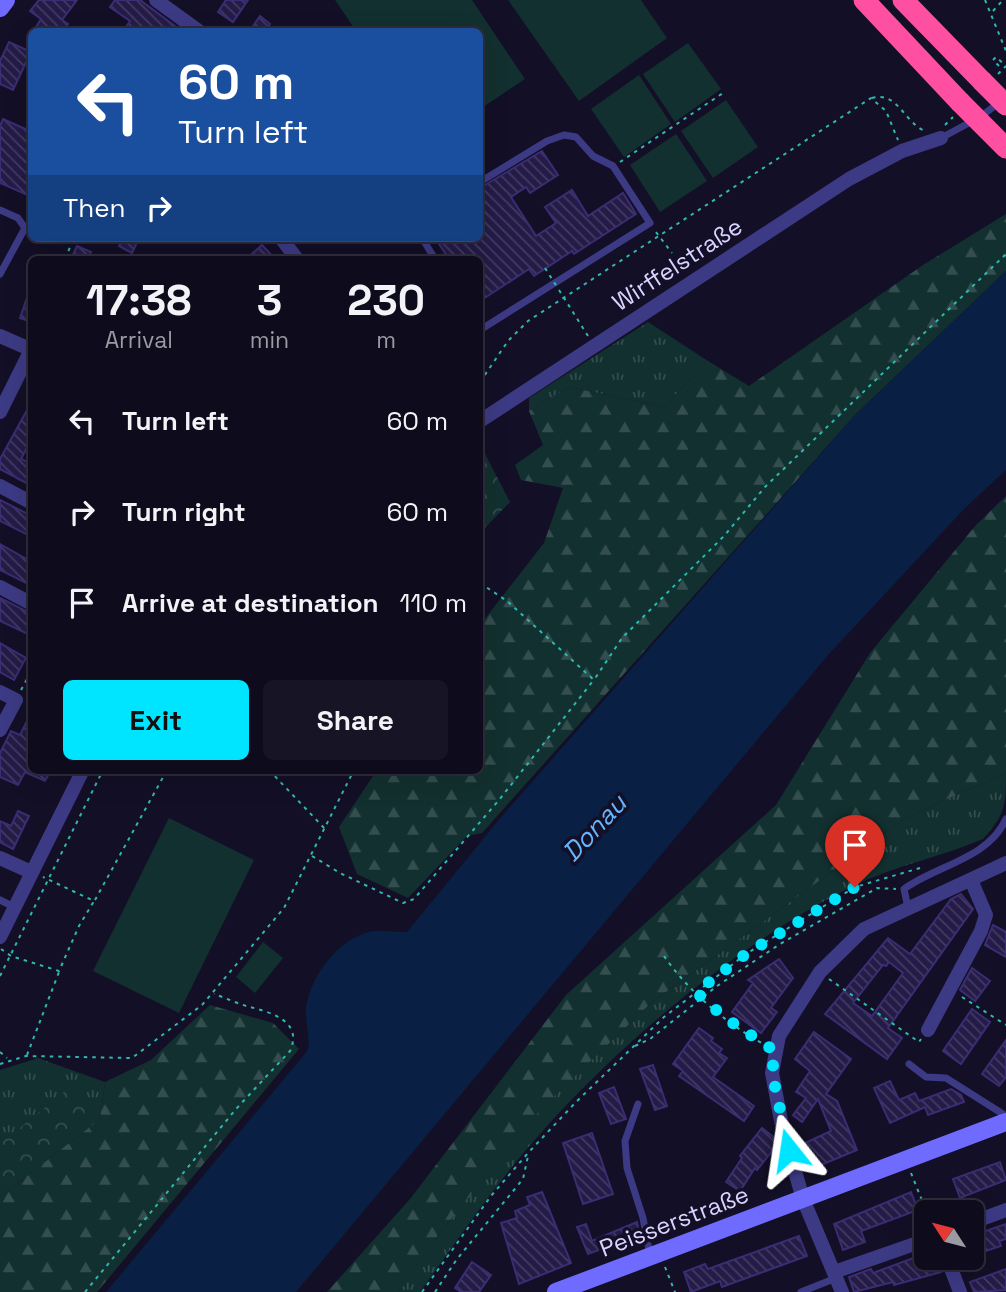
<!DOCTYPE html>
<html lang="en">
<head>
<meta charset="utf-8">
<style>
  body { margin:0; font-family:"Space Grotesk",sans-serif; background:#171425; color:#f1f3f6; height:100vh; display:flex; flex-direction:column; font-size:26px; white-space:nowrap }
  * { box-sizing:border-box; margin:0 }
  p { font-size:23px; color:#9b9ba3 }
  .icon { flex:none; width:38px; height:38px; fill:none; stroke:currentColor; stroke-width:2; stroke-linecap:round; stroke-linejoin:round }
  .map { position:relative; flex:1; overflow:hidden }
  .side { position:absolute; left:28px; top:256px; width:455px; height:518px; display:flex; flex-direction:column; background:#0e0b1c; border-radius:10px; box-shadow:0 7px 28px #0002,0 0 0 2px #2e2b3b }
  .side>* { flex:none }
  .guide { position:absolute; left:28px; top:28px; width:455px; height:214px; border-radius:10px; box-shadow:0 7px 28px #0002,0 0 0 2px #2e2b3b; background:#1a4fa0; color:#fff; overflow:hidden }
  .needle { width:46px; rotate:306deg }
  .controls { position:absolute; left:914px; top:1200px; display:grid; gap:14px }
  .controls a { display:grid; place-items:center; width:70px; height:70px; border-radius:10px; background:#0e0b1c; box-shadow:0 7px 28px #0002,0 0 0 2px #2e2b3b; font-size:35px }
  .pin { position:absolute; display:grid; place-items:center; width:60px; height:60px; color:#fff; margin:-72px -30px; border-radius:50% 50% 50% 0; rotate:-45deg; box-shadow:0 0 7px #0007 }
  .pin .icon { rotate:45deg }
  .me { position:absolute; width:77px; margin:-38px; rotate:345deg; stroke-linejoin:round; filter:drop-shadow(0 0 5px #0008) }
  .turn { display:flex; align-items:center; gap:24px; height:147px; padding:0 35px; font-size:32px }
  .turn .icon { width:91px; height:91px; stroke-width:2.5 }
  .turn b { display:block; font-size:49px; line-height:60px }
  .then { display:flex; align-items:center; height:66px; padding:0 35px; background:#0003; gap:14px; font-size:26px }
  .eta { display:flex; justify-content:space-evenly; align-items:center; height:119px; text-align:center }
  .eta b { font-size:42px; font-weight:800; line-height:49px }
  .cta { display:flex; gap:14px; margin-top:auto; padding:14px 35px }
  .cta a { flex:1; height:80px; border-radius:10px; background:#00e5ff; color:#111; font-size:28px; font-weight:800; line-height:80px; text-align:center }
  .cta a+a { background:#171425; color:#f1f3f6 }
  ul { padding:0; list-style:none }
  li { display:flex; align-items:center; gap:21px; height:91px; padding:0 35px }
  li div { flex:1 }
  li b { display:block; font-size:26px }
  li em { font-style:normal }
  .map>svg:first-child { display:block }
</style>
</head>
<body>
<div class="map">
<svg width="1006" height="1292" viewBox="0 0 1006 1292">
  <defs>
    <pattern id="grass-tufts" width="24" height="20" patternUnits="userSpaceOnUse" patternTransform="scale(1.75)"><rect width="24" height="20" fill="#12302f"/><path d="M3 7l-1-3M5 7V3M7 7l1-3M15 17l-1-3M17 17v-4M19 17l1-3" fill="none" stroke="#344d4e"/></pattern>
    <pattern id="forest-firs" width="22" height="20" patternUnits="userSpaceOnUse" patternTransform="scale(1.75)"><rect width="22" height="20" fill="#12302f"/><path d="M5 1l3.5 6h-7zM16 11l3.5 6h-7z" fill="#344d4e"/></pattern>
    <pattern id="park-crowns" width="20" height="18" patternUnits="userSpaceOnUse" patternTransform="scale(1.75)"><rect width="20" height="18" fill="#12302f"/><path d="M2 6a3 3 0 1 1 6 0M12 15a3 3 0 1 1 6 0" fill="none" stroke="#344d4e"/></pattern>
    <pattern id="building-back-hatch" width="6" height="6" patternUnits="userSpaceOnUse" patternTransform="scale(1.75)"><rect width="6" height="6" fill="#241b47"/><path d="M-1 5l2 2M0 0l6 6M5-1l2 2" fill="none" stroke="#433b63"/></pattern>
  </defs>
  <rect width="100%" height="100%" fill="#130f26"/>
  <g fill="url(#grass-tufts)">
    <polygon points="648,322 708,361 664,407 569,387 529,411 529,398"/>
    <path d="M1006 773C1006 805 1005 815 983 839 941 857 894 866 853 886 729 947 594 1064 508 1172 477 1211 449 1252 420 1292H399L431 1244 543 1106 651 1003 907 817Z"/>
    <polygon points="38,1058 105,1082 100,1119 0,1197 0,1070"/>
  </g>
  <g fill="url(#forest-firs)">
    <polygon points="1006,214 1006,271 855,415 482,833 467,836 408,898 357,874 339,827 377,770 480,770 480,625 544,543 563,488 521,480 515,465 543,445 529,411 569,387 664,407 708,361 749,386 923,265"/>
    <polygon points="1006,496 1006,773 907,817 651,1003 543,1107 431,1244 399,1292 327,1292 410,1199 566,995 776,805 870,653 976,525"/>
    <polygon points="210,1005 273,1023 299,1049 97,1292 0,1292 0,1197 100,1119 105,1082 151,1060"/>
  </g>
  <g fill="url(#park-crowns)">
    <polygon points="483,450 510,502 480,533 480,453"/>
    <polygon points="75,1083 100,1119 6,1191 0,1184 0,1144"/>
  </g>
  <g fill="#12302f">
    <polygon points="335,0 472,0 525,79 480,109 480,32 356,31"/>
    <polygon points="508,0 641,0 667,38 579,101"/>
    <polygon points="688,43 721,89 675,122 643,74"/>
    <polygon points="639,75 671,124 624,157 591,109"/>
    <polygon points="726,100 758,147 713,178 681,131"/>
    <polygon points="676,134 707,181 660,212 630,165"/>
    <polygon points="169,818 254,860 179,1013 93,971"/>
    <polygon points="263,942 283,958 255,993 236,977"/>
  </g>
  <path fill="#0a1f44" d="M1006 271V470L964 509 828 655 296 1292H106L308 1050C310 1035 305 1021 306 1007 311 976 337 940 369 932 380 929 395 932 407 932L502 816 855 415Z"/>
  <g fill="url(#building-back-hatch)" stroke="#3b2d73" stroke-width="2" fill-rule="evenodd">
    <polygon points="39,0 77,0 62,20 68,24 62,32 33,32 41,19 30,11"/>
    <polygon points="115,0 140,0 183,32 132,32 126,27 130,21 110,7"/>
    <polygon points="226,0 248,0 233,22 218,12"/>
    <polygon points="260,16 270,24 265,32 249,32"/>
    <polygon points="9,42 31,52 13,90 0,84 0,61"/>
    <polygon points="3,119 32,132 32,197 0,183 0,126"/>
    <polygon points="542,151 558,175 530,193 526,187 511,197 536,236 556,223 545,207 572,190 588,216 623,193 636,214 574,254 572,251 534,276 529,269 480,301 480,259 449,259 435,238 480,238 480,188"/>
    <polygon points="123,238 139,238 132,253 119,246"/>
    <polygon points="262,245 275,259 246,259"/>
    <polygon points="77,246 91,252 88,259 71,259"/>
    <polygon points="30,289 32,289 32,322 20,318"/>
    <polygon points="32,401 32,438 21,459 32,464 32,486 0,469 0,459"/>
    <polygon points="0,500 32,516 32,537 0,521"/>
    <polygon points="0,544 32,562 32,586 0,570"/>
    <polygon points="0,598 32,614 32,636 0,621"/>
    <polygon points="0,643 26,658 14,680 0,672"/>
    <polygon points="32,711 32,770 51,770 45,781 25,772 18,785 0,777 0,753 11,731 20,735"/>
    <polygon points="18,811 29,816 13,849 0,842 0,821 11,826"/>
    <path d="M961 894 973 909 888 1028 902 1038 887 1059 825 1014 888 938 910 954 951 899ZM889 962 903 973 872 1016 853 1003 883 965 886 966Z"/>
    <polygon points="993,925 1006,932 1006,957 985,945"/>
    <polygon points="779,959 793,978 771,1008 777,1012 761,1033 732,1012 753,983 748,980"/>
    <polygon points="972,968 990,981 975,1001 960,990"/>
    <polygon points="972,1009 990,1022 961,1064 943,1051"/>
    <polygon points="699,1028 713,1038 711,1041 722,1049 719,1053 727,1058 713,1077 754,1106 744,1121 679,1076 683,1071 673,1064"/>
    <polygon points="814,1032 851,1059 826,1094 837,1101 857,1150 814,1168 805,1143 831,1131 818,1099 802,1122 793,1115 806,1098 796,1092 810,1071 795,1059"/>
    <polygon points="1006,1040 1006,1077 999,1086 982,1074"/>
    <polygon points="653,1065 667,1106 655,1110 640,1069"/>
    <polygon points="890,1081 899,1100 915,1093 919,1101 951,1089 961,1095 964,1102 928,1115 925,1107 890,1123 874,1088"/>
    <polygon points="614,1087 626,1119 611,1124 599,1093"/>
    <polygon points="762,1128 776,1139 777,1145 757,1170 755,1168 740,1191 726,1182 742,1158 740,1156"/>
    <polygon points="592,1133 613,1194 583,1204 563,1143"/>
    <polygon points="1000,1162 1006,1180 960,1198 953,1179"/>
    <polygon points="542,1192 571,1263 519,1284 501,1223 517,1218 515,1211 530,1205 527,1197"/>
    <polygon points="911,1192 918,1210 861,1231 865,1242 843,1250 834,1224"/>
    <polygon points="637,1222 640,1236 605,1251 604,1248 588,1254 577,1227 586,1224 592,1241"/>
    <polygon points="1006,1224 1006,1239 999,1241 1001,1246 971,1256 971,1236"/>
    <polygon points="799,1236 807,1256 722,1287 720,1281 691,1292 684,1272 705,1264 708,1269"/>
    <polygon points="916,1257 917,1260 936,1258 941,1272 894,1285 893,1282 854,1292 849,1277 871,1269 873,1273"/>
    <polygon points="472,1262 491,1275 479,1292 461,1292 455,1288"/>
    <polygon points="1006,1269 1006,1290 974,1292 970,1282"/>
  </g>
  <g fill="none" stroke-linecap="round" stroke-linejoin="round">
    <g stroke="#2fb8b0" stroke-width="2" stroke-dasharray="3.5 5" stroke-linecap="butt">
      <polyline points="985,0 1006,51"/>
      <polyline points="993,11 1003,0"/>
      <polyline points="999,66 993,60 996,57 1005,65"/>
      <polyline points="998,74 1006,66"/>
      <path d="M872 98C897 91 904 121 923 130"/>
      <polyline points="945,125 953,117"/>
      <polyline points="620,162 723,93"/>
      <polyline points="656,232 672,253"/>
      <polyline points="65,259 74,238"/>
      <polyline points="559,290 588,336"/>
      <polyline points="480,382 508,341 528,321 871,98 886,111 898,140"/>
      <polyline points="480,583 507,601 594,680 622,638 724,536 765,487 1006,254"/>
      <polyline points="21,690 32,670"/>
      <polyline points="269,770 326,830"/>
      <polyline points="312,856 340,873 403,903 414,899 499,800 593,681"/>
      <polyline points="95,900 167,770"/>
      <polyline points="1,949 11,956 59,971 79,926 94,901 43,877"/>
      <path d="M664 956C689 992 727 1024 765 1045"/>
      <polyline points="0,976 103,770"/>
      <polyline points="829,979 919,1042 921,1039"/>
      <polyline points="962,997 1006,1025"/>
      <polyline points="635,1046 650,1039 717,986 780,944 877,888 896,889"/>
      <polyline points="0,1052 7,1058"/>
      <polyline points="27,1055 59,972"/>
      <polyline points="0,1064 26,1056 132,1058 202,1005 284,908 354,770"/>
      <polyline points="911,1173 927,1213"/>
      <polyline points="665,1267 675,1292"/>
      <path d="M85 1292 236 1109 290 1051C303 1022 273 1013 250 1007 238 1004 226 998 214 994"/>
      <polyline points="422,1292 491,1196 528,1153 576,1102 664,1017 746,954 855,887 920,868"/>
      <polyline points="435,1292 457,1259 523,1179 528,1156"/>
    </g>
    <g stroke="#3d3a85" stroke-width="7">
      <polyline points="941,138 980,117 1000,102"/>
      <polyline points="480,182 547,141 564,135 576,137 593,156 613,166 650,223 480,330"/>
      <polyline points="0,210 18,218 25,228 0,274"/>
      <polyline points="422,238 435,259"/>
      <polyline points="0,900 14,907"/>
      <path d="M908 908 904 889C937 865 988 859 1006 819"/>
      <polyline points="909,1064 926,1077 946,1078 1006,1116"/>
      <polyline points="638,1104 625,1141 627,1168 643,1218 650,1255"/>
      <polyline points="801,1292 836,1278"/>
    </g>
    <g stroke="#3d3a85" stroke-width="14">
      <polyline points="156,0 200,32"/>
      <polyline points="281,238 297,259"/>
      <polyline points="0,336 32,350"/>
      <polyline points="0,412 31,350"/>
      <polyline points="480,421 849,179 902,151 941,138"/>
      <polyline points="0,486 32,503"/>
      <polyline points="0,587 32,604"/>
      <polyline points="0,692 16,700 0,730"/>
      <polyline points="0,858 31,872"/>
      <polyline points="0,937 83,770"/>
      <polyline points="928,1030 981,931 986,915 971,880"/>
      <polyline points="971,1223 1006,1210"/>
      <polyline points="947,1258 960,1292"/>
      <polyline points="834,1272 926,1240"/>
      <polyline points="842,1292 803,1199 782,1126 772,1073 779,1036 820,972 864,929 1006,863"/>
    </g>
    <g stroke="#6f6bff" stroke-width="18">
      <polyline points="0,8 6,0"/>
      <polyline points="556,1292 1006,1122"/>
    </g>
    <g stroke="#ff4fa3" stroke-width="21">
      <polyline points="864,0 960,102"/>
      <polyline points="903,0 982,81"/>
    </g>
    <polyline stroke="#2fb8b0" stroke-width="2" stroke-dasharray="3.5 5" stroke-linecap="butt" points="545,268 557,287"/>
    <g stroke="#ff4fa3" stroke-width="21">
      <polyline points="982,81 1006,105"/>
      <polyline points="960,102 1006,148"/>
    </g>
  </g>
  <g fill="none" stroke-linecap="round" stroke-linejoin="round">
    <polyline stroke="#00e5ff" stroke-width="12" stroke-dasharray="0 21.6" points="789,1150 772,1073 775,1051 724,1017 696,992 746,954 855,887"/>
  </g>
  <g text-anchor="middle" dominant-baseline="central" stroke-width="7" stroke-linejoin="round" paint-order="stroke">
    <g font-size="24" fill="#d9d4ff" stroke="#130f26">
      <text transform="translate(677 264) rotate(-33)">Wirffelstraße</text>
      <text transform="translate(674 1221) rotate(-21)">Peisserstraße</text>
    </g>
    <g font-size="26" font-style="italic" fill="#62b6ff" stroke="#130f26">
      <text transform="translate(594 828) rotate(-47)">Donau</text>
    </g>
  </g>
</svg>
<div class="controls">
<a><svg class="needle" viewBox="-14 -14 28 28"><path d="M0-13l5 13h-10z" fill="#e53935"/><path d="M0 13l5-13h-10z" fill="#9b9ba3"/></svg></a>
</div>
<div class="pin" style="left:855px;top:887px;background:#d93025"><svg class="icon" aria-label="arrive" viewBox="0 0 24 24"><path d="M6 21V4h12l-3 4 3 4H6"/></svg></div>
<svg class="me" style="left:789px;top:1150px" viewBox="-20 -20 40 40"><path d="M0-17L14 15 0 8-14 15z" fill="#00e5ff" stroke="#fff" stroke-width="4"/></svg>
<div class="guide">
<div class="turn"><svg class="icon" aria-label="left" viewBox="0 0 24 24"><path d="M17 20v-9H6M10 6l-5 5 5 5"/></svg><div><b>60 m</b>Turn left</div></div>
<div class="then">Then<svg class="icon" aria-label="right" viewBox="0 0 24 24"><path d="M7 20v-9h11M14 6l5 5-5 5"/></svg></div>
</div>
<section class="side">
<div class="eta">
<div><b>17:38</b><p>Arrival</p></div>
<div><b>3</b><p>min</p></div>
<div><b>230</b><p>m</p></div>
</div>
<ul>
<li><svg class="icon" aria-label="left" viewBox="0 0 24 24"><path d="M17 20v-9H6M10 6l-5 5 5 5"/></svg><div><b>Turn left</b></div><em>60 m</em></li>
<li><svg class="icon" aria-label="right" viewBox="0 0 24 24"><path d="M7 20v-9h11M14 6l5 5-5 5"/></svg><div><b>Turn right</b></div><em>60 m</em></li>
<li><svg class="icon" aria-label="arrive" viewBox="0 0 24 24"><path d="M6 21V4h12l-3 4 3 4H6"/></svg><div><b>Arrive at destination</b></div><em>110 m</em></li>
</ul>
<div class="cta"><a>Exit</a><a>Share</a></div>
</section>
</div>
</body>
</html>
